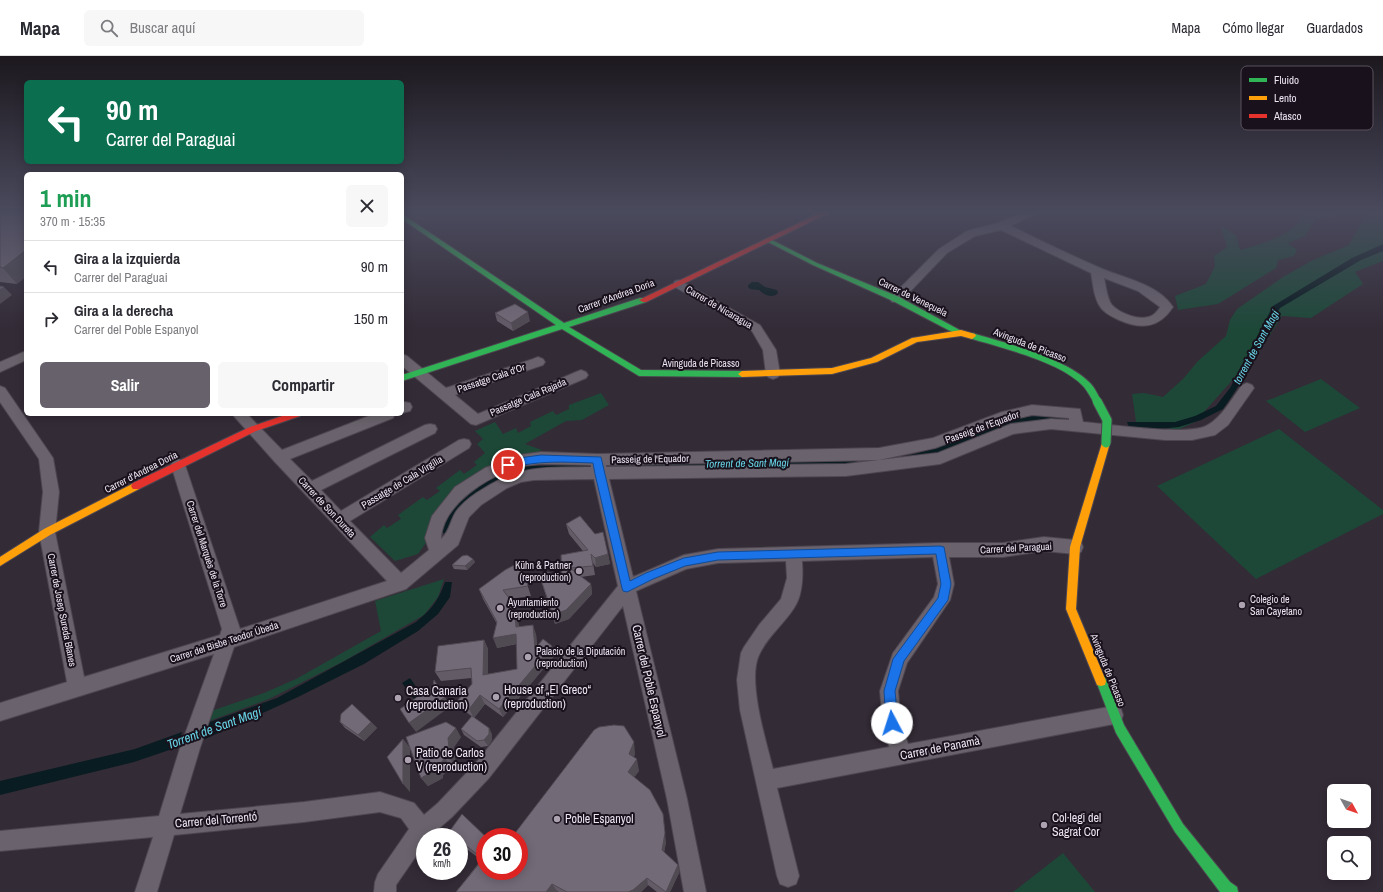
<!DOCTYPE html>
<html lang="es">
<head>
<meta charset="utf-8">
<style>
  body { margin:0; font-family:"Archivo Narrow",sans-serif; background:#f7f7f7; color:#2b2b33; height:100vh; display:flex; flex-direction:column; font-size:15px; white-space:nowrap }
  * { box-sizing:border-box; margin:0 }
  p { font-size:13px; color:#7c7c81 }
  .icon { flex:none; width:22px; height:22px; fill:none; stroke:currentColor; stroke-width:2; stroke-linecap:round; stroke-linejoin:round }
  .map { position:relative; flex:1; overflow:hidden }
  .panel { position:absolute; left:24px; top:116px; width:380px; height:244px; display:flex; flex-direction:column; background:#fff; border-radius:6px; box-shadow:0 2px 10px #0003 }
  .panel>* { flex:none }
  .hud { position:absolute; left:24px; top:24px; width:380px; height:84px; border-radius:6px; box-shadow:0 2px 10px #0003; background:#0b6e4f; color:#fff; overflow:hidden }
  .needle { width:26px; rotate:130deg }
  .controls { position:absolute; left:1327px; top:728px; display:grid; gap:8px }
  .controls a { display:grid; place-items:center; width:44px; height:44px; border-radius:6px; background:#fff; box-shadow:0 2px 10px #0003; font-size:20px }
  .speed { position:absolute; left:416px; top:772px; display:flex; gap:8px; font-size:20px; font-weight:700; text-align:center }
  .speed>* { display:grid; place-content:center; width:52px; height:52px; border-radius:50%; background:#fff; box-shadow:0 2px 10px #0003; line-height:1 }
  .speed small { font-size:10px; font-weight:400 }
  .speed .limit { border:6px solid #d22; background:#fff; color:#111 }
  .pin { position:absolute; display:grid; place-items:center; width:34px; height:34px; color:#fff; margin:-17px; border:2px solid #fff; border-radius:50%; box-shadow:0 1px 4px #0007 }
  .me { position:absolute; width:44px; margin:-22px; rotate:355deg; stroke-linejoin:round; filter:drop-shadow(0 0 3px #0008) }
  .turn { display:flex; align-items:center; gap:14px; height:84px; padding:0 16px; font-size:18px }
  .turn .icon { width:52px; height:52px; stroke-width:2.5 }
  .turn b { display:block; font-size:28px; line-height:34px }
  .round { display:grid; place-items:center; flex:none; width:42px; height:42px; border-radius:6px; background:#f7f7f7 }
  .head { display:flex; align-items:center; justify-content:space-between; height:68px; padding:0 16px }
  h1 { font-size:24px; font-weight:800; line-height:30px; color:#1e9e55 }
  .button { display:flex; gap:8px; margin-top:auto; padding:8px 16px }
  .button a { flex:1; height:46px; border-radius:6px; background:#66616b; color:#fff; font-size:16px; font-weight:800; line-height:46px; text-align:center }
  .button a+a { background:#f7f7f7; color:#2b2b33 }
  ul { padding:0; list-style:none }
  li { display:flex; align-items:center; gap:12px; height:52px; padding:0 16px; border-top:1px solid #e1e1e2 }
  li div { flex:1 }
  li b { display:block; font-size:15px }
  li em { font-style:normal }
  header { display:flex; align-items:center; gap:24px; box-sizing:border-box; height:56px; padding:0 20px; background:#fff; border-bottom:1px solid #e1e1e2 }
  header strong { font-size:19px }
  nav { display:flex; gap:22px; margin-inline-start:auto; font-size:14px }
  .search { width:280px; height:36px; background:#f7f7f7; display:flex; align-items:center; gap:10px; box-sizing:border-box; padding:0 14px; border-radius:6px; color:#7c7c81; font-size:15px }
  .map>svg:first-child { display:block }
</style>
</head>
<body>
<header>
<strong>Mapa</strong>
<div class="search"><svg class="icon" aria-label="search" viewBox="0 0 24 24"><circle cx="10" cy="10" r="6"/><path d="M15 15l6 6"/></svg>Buscar aquí</div>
<nav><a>Mapa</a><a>Cómo llegar</a><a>Guardados</a></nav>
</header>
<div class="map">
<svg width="1383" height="836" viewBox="0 0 1383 836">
  <rect width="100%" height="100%" fill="#332b36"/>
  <g fill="#1d4838">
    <path d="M1303 156H1334L1330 161 1316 163 1305 180 1288 187 1297 194 1294 200 1278 204 1276 212 1218 248 1178 254 1175 240 1206 228 1215 210 1214 200 1227 191 1221 170 1236 179 1240 194C1254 190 1278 183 1290 174 1296 170 1300 163 1303 156Z"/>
    <polygon points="1367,156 1383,156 1383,205 1355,216 1363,228 1311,262 1282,260 1262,291 1195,366 1177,374 1136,366 1132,338 1144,337 1163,341 1183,323 1198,305 1226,280 1230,264 1237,253 1283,221 1313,204 1349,189"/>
    <polygon points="1321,323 1360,352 1305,376 1266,345"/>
    <polygon points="601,337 609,349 582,364 566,365 525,388 542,394 525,402 486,415 428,484 418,498 395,505 370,481 384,469 387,472 401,463 398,459 423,441 427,444 440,435 436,432 460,414 464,418 477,409 474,406 485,397 477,388 483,383 475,375 495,366 503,378 516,372 518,377 531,370 530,366 553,355 556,359 569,353 569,349"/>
    <polygon points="1279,373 1383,454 1383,458 1256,523 1157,430"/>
    <polygon points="444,523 438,541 424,559 344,605 269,643 209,665 211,655 264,637 296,623 381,575 375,545"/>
    <polygon points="1063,797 1095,836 1013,836"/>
  </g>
  <g fill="#091c21">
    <polygon points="1383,188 1383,195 1361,204 1280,252 1236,334 1223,353 1201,364 1179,371 1159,373 1129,371 1127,366 1175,366 1195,360 1216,350 1230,332 1273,250 1352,202"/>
    <path d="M752 226H758L765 231 777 234 778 237C773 243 764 239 759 234L750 233 748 231V229Z"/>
    <polygon points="1038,359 1068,361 1069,367 980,383 974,376 1010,364"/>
    <path d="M967 379 974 386 934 401 793 413 791 404C830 404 872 407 911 399 931 394 948 387 967 379Z"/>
    <polygon points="776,405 777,413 617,415 617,408"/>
    <polygon points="578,409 577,415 519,417 501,422 473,439 451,477 440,477 445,462 463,438 497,416 522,410"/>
    <path d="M445 526H452L450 541 438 558 418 575 364 608 298 641 203 684 207 667 277 642 416 566C432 553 438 545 445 526Z"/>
    <polygon points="410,622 427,646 420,651 402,627"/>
    <polygon points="182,676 178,691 134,706 0,739 0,725 135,693"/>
  </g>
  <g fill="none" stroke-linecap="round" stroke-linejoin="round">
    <g stroke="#091c21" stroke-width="4">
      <polyline points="966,383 982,377"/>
      <polyline points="773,407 796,406"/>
      <polyline points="573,411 622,410"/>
    </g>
    <defs>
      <g id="street">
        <path d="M1023 156H1038L1011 170C1040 184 1068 198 1098 211 1122 222 1157 227 1173 251 1159 272 1142 274 1119 264 1113 261 1106 258 1101 252 1094 243 1093 228 1091 217L1001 174 975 180 947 197 900 246H892L890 243 892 240 939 193 967 175 998 167ZM1104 222 1138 235 1160 251C1157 256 1153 260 1148 261 1138 264 1119 257 1112 249 1107 243 1106 230 1104 222Z"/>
        <polygon points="679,224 760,269 776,294 780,318 778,321 773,323 768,321 766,318 763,294 752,275 675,231 673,228 675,225"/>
        <polygon points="26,295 26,304 0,316 0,306"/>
        <polygon points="402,298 407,300 446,332 533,303 538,301 543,303 545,306 543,309 455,339 478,358 576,316 581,314 586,316 588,319 586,322 476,369 471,368 402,310"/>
        <path d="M1247 327 1252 329 1254 332 1228 369 1215 379 1192 384H1165L1051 373 1013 378 940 408 846 420 609 423 633 521 684 499 718 493 940 487H1003L1044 481 1075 484 1081 486 1083 491 1081 496 1075 498 1044 495 1003 501H949L954 528 950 544 907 607 898 635 901 667 908 688 1114 650 1121 653 1123 659 1121 665 1114 668 777 732 799 820 796 828 788 831 780 828 777 820 740 654 737 624 741 597 744 591 759 569 781 543 787 522 786 505 718 507 686 513 636 535 687 743 706 836H684L667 743 623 550 489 722 452 761 429 781H425V787L396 829V836H374L375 826 378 818 409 773 401 762 380 756 304 766 174 779 157 836H135L153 781 0 795V775L159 760 180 692 214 598 0 665V647L67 626 39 476 43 436 39 403 0 346V330L5 332 53 402 59 436 55 476 84 621 220 579 222 573 171 409 173 405 178 403 183 405 185 409 240 573 387 525 274 405 232 358H247L282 394 374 358H395L393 362 290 403 312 425 425 369 430 368 435 369 437 373 435 377 321 434 341 455 459 384 464 383 469 384 471 388 469 392 350 465 401 517 429 494 425 482 432 460 455 431 485 412 519 399 541 396 598 398 879 392 933 382 1002 356 1032 349 1080 353 1083 366C1108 368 1186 380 1206 370 1222 362 1232 342 1242 329ZM1032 359 1069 362V364L1051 363 1011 368 938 397 846 408 606 411V409L879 404 935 392 1010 364ZM541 408 591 409V411C547 412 522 408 483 433 474 438 466 444 459 452 450 461 451 475 441 483 442 448 489 420 519 411 526 409 534 409 541 408ZM594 423 618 530 475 708 438 747 424 759 414 747 380 736 304 746 180 758 200 692 234 591 406 533 458 489 469 461 481 449 507 432 521 426 534 424ZM933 501 938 528 934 541 893 597 880 635 883 667 889 691 773 713C766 685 747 624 759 599 767 581 784 568 794 552 803 539 803 520 802 505Z"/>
        <polygon points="405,346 410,347 412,351 410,355 402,357 402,347"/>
      </g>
      <g id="fast">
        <polygon points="402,158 564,267 640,242 646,242 646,246 569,271 641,314 742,315 746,318 742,321 639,320 562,273 402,325 402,319 556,269 402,163"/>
        <polygon points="768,182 817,207 899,241 965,277 964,279 958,279 893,245 813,209 766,185 765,184"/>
        <path d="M972 277C1005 287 1066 302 1090 327 1095 332 1098 339 1101 345L1097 348 1094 347C1091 342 1088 336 1084 331 1062 306 1002 292 969 282L968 280Z"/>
        <polygon points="1101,620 1105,621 1124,669 1183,768 1230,826 1237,831 1238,836 1220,836 1175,776 1116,677 1096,625 1097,621"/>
      </g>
      <g id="slow">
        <polygon points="961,274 975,278 976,280 972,283 961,280 917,286 877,306 832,318 742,321 738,318 742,315 832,312 871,302 912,282"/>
        <polygon points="1106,384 1110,387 1080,491 1076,553 1106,625 1105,629 1101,630 1097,629 1066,553 1070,491 1102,387"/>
        <polygon points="136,426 139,427 141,430 139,433 50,479 0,510 0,501 44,473"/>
      </g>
      <g id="jam">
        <polygon points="822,156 831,156 646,246 643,246 639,244"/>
        <polygon points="288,358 301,358 300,360 256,375 139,433 133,433 131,430 133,427 250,371"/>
      </g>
    </defs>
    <use href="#street" stroke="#4d4650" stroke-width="2"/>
    <use href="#fast" stroke="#4d4650" stroke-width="2"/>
    <use href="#slow" stroke="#4d4650" stroke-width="2"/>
    <use href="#jam" stroke="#4d4650" stroke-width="2"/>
    <use href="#street" fill="#6a636d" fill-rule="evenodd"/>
    <use href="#fast" fill="#30b455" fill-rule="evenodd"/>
    <use href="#slow" fill="#ff9f0a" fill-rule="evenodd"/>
    <use href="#jam" fill="#e5322d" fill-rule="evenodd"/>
    <defs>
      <polyline id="fast-bridge" points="1097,345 1107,364 1106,387"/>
    </defs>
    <use href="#fast-bridge" stroke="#4d4650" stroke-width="11" stroke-linecap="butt"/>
    <use href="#fast-bridge" stroke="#30b455" stroke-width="9"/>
  </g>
  <g fill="#635b66">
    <polygon points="0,156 17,228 0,226"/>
    <polygon points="495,257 530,265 513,275 497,265"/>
    <polygon points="566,468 608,498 610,508 596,511 593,507 595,519 581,521 591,528 592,538 569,563 555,568 539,518 562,520 583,495 569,478"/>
    <polygon points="473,503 475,506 467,514 454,513 452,509"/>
    <polygon points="520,506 531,540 510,543 517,559 519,571 536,578 537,591 555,599 503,661 485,648 474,662 462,653 457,645 472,628 472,622 441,625 435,616 484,584 488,593 488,618 517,613 517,588 497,592 497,568 483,543 479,533"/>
    <polygon points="340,666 371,666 377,672 364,685 345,672"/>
    <polygon points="461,673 492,678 492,684 488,690 481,691 464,679"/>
    <polygon points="461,681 454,691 456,711 451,711 443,719 443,722 428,730 421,722 410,692 410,736 403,683 410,692"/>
    <polygon points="635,697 634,701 639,715 634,721 666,786 664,796 678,809 679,817 670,836 657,836 648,829 641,836 558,836 557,835 556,836 456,836 481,804 459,787 459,781 453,781 449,776 486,781 485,815"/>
  </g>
  <g fill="#504a53">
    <polygon points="26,194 26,221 17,228 3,212"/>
    <polygon points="4,231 12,239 0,248 0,234"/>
    <polygon points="528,256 530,265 513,275 511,267"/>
    <polygon points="608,498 610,508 596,511 595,502"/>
    <polygon points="473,503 475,506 467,514 465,510"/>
    <polygon points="591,528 592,538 569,563 555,568 553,559"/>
    <polygon points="514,549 517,559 520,581 516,571"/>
    <polygon points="533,569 536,578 538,602 535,593"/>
    <polygon points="516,578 520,587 497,592 493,582"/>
    <polygon points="484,584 488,593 488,628 483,619"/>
    <polygon points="552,590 555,599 503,661 499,653"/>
    <polygon points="480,639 485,648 474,662 469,653"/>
    <polygon points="445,641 451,650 416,676 409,667"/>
    <polygon points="371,666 377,672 364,685 358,679"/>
    <polygon points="456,672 461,681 454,691 456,711 450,703 448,682"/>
    <polygon points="489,672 492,678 492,684 488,690 484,684"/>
    <polygon points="403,683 410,692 410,736 403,728"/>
    <polygon points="634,686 635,697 631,709 629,698"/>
    <polygon points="445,702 451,711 443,719 443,722 428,730 421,722 437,711"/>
    <polygon points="637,703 639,715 630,727 628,716"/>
    <polygon points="665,777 666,786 663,803 662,794"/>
    <polygon points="678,809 679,817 670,836 666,836"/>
    <polygon points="647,822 648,829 641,836 628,836"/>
    <polygon points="552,828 557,835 556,836 546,836"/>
  </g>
  <g fill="#736a77" stroke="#504a53">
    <polygon points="0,156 20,156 26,157 26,194 3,212 0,211"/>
    <polygon points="0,230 4,231 0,234"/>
    <polygon points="515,248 528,256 511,267 495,257"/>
    <polygon points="580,460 595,478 603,476 608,498 595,502 591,498 593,510 570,512 591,528 566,554 553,559 539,518 547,516 562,520 561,499 588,494 566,468"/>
    <polygon points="467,499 473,503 465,510 452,509 462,500"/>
    <polygon points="520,506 528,530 503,534 514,549 516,571 533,569 535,593 543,583 552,590 499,653 480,639 469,653 457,645 472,628 471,612 435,616 438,590 484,584 483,619 517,613 516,578 493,582 497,566 479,533 505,514"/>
    <polygon points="434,624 445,641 409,667 400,653 433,630"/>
    <polygon points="352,648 371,666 358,679 340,666 341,658"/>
    <polygon points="472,660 489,672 489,678 484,684 477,685 461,673"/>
    <polygon points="446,666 456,672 448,682 450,703 445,702 437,711 436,714 421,722 406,681"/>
    <polygon points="614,669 624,670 634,686 629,698 637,703 628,716 650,734 663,758 665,777 662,794 678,809 666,836 647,822 633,834 628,836 567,836 552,828 546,836 456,836 483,803 459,784 459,781 455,781 449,776 462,758 486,781 485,781 485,815 519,815 519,781 512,781 594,674 599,671"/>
    <polygon points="403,683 403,728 387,701"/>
  </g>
  <linearGradient id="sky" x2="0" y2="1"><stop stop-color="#1c181e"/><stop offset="0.57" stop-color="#4a4a5d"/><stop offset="1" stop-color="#4a4a5d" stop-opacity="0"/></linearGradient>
  <rect width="1383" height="273" fill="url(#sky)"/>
  <path fill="#1a73e8" stroke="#114b97" d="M541 399 601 401 630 525 646 517 684 502 718 496 940 490 944 491 951 528 948 544 904 605 895 635 898 667 896 671 892 672 888 671 886 667 884 635 893 603 938 542 941 528 936 498 718 504 685 510 653 523 627 536 623 535 622 532 595 418 593 407C564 406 536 404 508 413L503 409 504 407 519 402Z"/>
  <g fill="#ada3b0" stroke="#19121c" stroke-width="1.5">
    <circle cx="579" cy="515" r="4"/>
    <circle cx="1242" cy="549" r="4"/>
    <circle cx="500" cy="552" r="4"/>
    <circle cx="528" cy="601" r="4"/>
    <circle cx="496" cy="641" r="4"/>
    <circle cx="398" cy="642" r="4"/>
    <circle cx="408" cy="704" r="4"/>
    <circle cx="557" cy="763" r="4"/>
    <circle cx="1044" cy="769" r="4"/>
  </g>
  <g text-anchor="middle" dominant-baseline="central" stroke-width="4" stroke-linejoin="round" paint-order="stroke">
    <g font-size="10" fill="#eee4f2" stroke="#19121c">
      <text transform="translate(616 240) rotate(-20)">Carrer d'Andrea Doria</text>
      <text transform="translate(913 241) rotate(26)">Carrer de Veneçuela</text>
      <text transform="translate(719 251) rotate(30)">Carrer de Nicaragua</text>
      <text transform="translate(1030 289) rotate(21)">Avinguda de Picasso</text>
      <text x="701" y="307">Avinguda de Picasso</text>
      <text transform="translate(491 322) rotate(-19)">Passatge Cala d'Or</text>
      <text transform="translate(528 341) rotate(-23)">Passatge Cala Rajada</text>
      <text transform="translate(982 371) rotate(-20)">Passeig de l'Equador</text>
      <text transform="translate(650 403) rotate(-1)">Passeig de l'Equador</text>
      <text transform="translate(141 416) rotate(-27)">Carrer d'Andrea Doria</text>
      <text transform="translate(402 426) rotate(-31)">Passatge de Cala Virgília</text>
      <text transform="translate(327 451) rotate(47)">Carrer de Son Dureta</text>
      <text transform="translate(1016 492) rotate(-3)">Carrer del Paraguai</text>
      <text transform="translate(207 498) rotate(72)">Carrer del Marquès de la Torre</text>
      <text transform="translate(62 554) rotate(79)">Carrer de Josep Sureda Blanes</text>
      <text transform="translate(224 586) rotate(-18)">Carrer del Bisbe Teodor Úbeda</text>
      <text transform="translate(1108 614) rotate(68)">Avinguda de Picasso</text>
    </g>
    <g font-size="10" fill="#eee4f2" stroke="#19121c" text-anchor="start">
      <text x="571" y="509" text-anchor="end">Kühn &amp; Partner<tspan x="571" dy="12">(reproduction)</tspan></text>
      <text x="1250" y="543">Colegio de<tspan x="1250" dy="12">San Cayetano</tspan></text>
      <text x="508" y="546">Ayuntamiento<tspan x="508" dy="12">(reproduction)</tspan></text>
      <text x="536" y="595">Palacio de la Diputación<tspan x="536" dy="12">(reproduction)</tspan></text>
    </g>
    <g font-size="11" font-style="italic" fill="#67d4e6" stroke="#19121c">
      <text transform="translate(1256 291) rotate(-61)">torrent de Sant Magí</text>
      <text transform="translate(747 407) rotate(-1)">Torrent de Sant Magí</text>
    </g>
    <g font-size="12" fill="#eee4f2" stroke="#19121c">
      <text transform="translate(649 625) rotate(77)">Carrer del Poble Espanyol</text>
      <text transform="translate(940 692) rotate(-11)">Carrer de Panamà</text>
      <text transform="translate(216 764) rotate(-5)">Carrer del Torrentó</text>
    </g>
    <g font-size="12" fill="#eee4f2" stroke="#19121c" text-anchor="start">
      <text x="504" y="634">House of „El Greco“<tspan x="504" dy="14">(reproduction)</tspan></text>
      <text x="406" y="635">Casa Canaria<tspan x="406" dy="14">(reproduction)</tspan></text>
      <text x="416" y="697">Patio de Carlos<tspan x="416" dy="14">V (reproduction)</tspan></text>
      <text x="1052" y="762">Col·legi del<tspan x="1052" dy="14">Sagrat Cor</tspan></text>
      <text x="565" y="763">Poble Espanyol</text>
    </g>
    <g font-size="13" font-style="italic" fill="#67d4e6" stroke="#19121c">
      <text transform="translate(214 672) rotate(-20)">Torrent de Sant Magí</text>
    </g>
  </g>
  <rect x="1241" y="10" width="132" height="64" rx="6" fill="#19121c" stroke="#59515c" stroke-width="1"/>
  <rect x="1249" y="22" width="18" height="4" fill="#30b455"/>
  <rect x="1249" y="40" width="18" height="4" fill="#ff9f0a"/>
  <rect x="1249" y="58" width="18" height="4" fill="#e5322d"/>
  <g font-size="11" fill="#eee4f2">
    <text x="1274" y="28">Fluido</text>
    <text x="1274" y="46">Lento</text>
    <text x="1274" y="64">Atasco</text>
  </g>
</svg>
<div class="controls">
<a><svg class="needle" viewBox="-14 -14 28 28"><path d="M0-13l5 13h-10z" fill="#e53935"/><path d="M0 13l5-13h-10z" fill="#7c7c81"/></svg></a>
<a><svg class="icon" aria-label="search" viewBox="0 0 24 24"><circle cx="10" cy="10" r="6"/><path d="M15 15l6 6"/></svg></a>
</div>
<div class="speed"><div>26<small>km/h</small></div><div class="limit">30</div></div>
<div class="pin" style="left:508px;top:409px;background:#d93025"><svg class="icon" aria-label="arrive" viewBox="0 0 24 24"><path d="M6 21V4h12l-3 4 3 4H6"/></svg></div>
<svg class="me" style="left:892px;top:667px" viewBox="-20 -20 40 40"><circle r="19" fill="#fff"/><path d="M0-13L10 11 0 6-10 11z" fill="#1a73e8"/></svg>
<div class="hud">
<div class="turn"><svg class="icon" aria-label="left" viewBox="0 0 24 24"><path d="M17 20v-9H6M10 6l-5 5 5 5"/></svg><div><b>90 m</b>Carrer del Paraguai</div></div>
</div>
<section class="panel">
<div class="head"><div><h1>1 min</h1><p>370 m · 15:35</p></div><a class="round"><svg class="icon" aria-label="close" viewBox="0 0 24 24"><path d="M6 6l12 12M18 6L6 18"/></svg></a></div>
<ul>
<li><svg class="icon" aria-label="left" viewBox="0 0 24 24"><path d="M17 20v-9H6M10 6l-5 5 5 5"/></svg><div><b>Gira a la izquierda</b><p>Carrer del Paraguai</p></div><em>90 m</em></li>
<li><svg class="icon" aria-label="right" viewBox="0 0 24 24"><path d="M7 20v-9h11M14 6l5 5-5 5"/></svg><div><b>Gira a la derecha</b><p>Carrer del Poble Espanyol</p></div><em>150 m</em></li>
</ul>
<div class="button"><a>Salir</a><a>Compartir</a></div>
</section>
</div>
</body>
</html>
